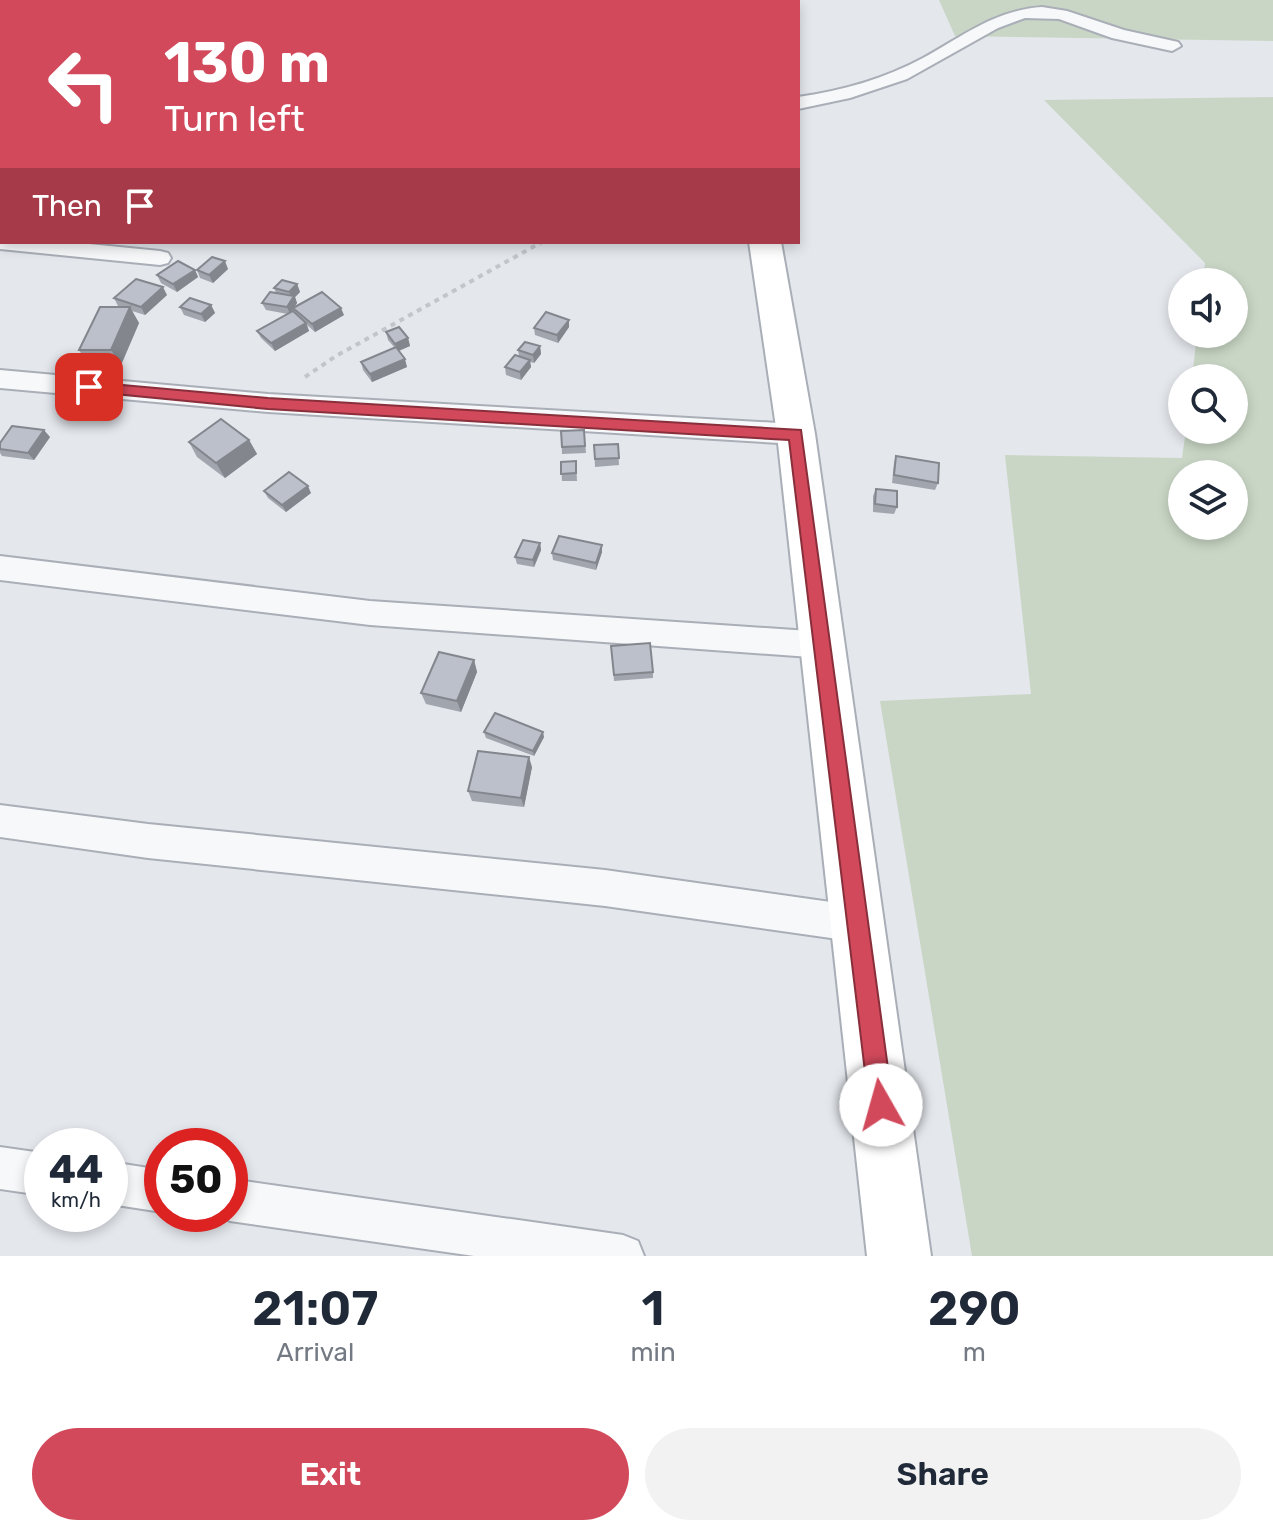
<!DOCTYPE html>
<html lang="en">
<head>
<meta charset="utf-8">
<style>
  body { margin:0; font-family:Rubik,sans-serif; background:#f2f2f3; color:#1f2937; height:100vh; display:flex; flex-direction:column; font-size:30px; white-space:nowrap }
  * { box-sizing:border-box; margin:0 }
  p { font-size:26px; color:#747a83 }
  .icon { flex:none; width:44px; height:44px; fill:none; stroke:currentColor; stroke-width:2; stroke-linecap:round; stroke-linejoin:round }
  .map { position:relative; height:1256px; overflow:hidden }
  .side { display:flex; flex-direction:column; background:#fff; flex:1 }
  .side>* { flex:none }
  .guide { position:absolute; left:0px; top:0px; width:800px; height:244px; box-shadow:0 4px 12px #0003; background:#d1495b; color:#fff; overflow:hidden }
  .tools { position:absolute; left:1168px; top:268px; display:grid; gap:16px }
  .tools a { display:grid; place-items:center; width:80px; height:80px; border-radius:50%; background:#fff; box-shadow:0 4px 12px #0003; font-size:40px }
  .speed { position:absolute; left:24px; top:1128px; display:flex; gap:16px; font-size:40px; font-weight:700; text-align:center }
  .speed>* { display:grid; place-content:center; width:104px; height:104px; border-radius:50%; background:#fff; box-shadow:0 4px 12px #0003; line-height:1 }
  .speed small { font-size:20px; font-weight:400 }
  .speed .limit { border:12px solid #d22; background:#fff; color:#111 }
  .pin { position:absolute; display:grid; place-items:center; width:68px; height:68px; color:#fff; margin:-34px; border-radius:16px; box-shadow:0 4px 12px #0006 }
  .me { position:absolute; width:88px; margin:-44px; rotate:353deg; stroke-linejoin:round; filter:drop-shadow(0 0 6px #0008) }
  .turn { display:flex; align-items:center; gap:28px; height:168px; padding:0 32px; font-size:36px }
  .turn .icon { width:104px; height:104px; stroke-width:2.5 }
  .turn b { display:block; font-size:56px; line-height:68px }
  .then { display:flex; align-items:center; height:76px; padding:0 32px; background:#0003; gap:16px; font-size:30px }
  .eta { display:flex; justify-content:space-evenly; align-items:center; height:136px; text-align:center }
  .eta b { font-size:48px; font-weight:600; line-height:56px }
  .action { display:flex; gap:16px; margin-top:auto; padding:16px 32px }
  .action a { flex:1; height:92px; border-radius:48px; background:#d1495b; color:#fff; font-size:32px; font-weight:600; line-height:92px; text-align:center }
  .action a+a { background:#f2f2f3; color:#1f2937 }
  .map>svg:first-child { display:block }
</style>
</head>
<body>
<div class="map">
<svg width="1273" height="1256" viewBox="0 0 1273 1256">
  <rect width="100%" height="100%" fill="#e4e7ec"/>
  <g fill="#c9d6c5" fill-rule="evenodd">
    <polygon points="939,0 1273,0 1273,41 955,36"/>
    <path d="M1273 97V1256H972L880 701 1031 694 1005 455 1182 458 1186 430H1234V378H1192L1197 334H1234V282H1203L1205 263 1044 100ZM1182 474H1234V526H1182Z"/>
  </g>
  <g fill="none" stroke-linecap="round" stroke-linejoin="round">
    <defs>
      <g id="minor">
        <path d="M1042 7 1067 11 1124 30 1178 42 1181 46 1172 51 1112 38 1059 19 1025 18 998 28 907 79 850 98 798 109V97C841 91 884 79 923 58 963 36 995 10 1042 7Z"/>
        <polygon points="2,108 2,122 0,123 0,109"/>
        <polygon points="0,235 2,242 69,242 160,251 168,253 171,258 168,263 160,265 0,249"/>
        <polygon points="0,370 268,394 796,424 805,427 809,434 805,441 796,444 268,412 0,388"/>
        <polygon points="0,556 370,601 824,632 835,636 839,645 835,654 824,658 370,625 0,580"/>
        <polygon points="0,805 148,824 605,870 859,906 872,911 877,924 872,937 859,942 605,906 148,858 0,837"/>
        <polygon points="0,1147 42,1153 42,1195 0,1189"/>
        <polygon points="110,1162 162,1170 162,1212 110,1204"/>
        <polygon points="230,1179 623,1235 638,1241 644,1256 474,1256 230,1221 215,1214 230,1214"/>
      </g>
      <g id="secondary">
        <rect x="730" y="0" width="24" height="2"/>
        <polygon points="749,242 781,242 815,434 931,1256 867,1256 777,434"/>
      </g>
    </defs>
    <use href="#minor" stroke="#a9aeb7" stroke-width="4"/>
    <use href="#secondary" stroke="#a9aeb7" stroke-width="4"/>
    <polyline stroke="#c2c5cb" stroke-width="4" stroke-dasharray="5 5" stroke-linecap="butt" points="305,377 336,356 542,242"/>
    <use href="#minor" fill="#f7f8fa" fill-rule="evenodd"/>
    <use href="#secondary" fill="#fff" fill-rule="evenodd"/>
  </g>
  <g fill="#a1a5ae">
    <polygon points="228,269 213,283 200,278 197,270"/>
    <polygon points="195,270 198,277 177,292 161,283 157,275"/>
    <polygon points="297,284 300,292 295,297 297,303 295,306 344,315 315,332 307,325 309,331 275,351 261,338 257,331 288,314 266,310 262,303 276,293 274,288"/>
    <polygon points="167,295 145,315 132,311 139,323 121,365 89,365 79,350 122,307 118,306 114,298"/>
    <polygon points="211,305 215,313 205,322 184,315 180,307"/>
    <polygon points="569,327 558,343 535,335 534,328"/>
    <polygon points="386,332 408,338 410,346 399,351 407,367 372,382 363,370 361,362 395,348 388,340"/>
    <polygon points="540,346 541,354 534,363 530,362 531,367 521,380 506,375 505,367 519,356 518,350"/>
    <polygon points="584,430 586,453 562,454 561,431"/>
    <polygon points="50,437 34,460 2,456 0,453 0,443"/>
    <polygon points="249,440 257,454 225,478 197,457 189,442"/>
    <polygon points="618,444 619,465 595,467 594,445"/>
    <polygon points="896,456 938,483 935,490 892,483 894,463"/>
    <polygon points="576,461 577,481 562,481 561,462"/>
    <polygon points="876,489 897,507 894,514 873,512 873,496"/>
    <polygon points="264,491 311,493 286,512 268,498"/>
    <polygon points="540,543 541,550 534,567 517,564 515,557"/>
    <polygon points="602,545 602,552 596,570 553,560 552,553"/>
    <polygon points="611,646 653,672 653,678 614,681"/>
    <polygon points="474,660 477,672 461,712 426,704 421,693"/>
    <polygon points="484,732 544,737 534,756 486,738"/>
    <polygon points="532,767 524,807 472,801 468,791"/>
  </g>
  <g fill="#83868d">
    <polygon points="225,261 228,269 213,283 209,275"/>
    <polygon points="195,270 198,277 177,292 173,284"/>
    <polygon points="297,284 300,292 295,297 297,303 290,314 287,307 292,299 289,292"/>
    <polygon points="163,287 167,295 145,315 141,307"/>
    <polygon points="211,305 215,313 205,322 201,314"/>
    <polygon points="130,307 139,323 121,365 111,350"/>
    <polygon points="341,308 344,315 315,332 312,324"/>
    <polygon points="569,320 569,327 558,343 557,335"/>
    <polygon points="306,323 309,331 275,351 271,343"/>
    <polygon points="408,338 410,346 398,351 395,344"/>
    <polygon points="540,346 541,354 534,363 533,355"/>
    <polygon points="405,359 407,367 372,382 370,374"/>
    <polygon points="530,360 531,367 521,380 520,372"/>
    <polygon points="44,430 50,437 34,460 28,453"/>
    <polygon points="249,440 257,454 225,478 216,463"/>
    <polygon points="308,486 311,493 286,512 282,505"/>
    <polygon points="540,543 541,550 534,567 533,560"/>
    <polygon points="602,545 602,552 596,570 596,563"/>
    <polygon points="474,660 477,672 461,712 457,701"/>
    <polygon points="543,732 544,737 534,756 533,751"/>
    <polygon points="529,757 532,767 524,807 521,798"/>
  </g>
  <g fill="#bbc0ca" stroke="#83868d" stroke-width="2">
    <polygon points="212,257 225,261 209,275 197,270"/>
    <polygon points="178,261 195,270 173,284 157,275"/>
    <polygon points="136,279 163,287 141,307 114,298"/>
    <polygon points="282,280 297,284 289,292 274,288"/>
    <polygon points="270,292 294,296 287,307 262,303"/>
    <polygon points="322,292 341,308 312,324 293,308"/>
    <polygon points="190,298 211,305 201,314 180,307"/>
    <polygon points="100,307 130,307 111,350 79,350"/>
    <polygon points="293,311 306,323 271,343 257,331"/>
    <polygon points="546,312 569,320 557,335 534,328"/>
    <polygon points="399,327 408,338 395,344 386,332"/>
    <polygon points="525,342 540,346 533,355 518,350"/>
    <polygon points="396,347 405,359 370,374 361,362"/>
    <polygon points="515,355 530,360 520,372 505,367"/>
    <polygon points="221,419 249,440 216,463 189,442"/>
    <polygon points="12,426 44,430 28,453 0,449 0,443"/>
    <polygon points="584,430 585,446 562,447 561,431"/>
    <polygon points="618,444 619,458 595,459 594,445"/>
    <polygon points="896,456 939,463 938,483 894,475"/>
    <polygon points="576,461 576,473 561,474 561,462"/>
    <polygon points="289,472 308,486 282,505 264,491"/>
    <polygon points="876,489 897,491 897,507 875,504"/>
    <polygon points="559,536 602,545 596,563 552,553"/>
    <polygon points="523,540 540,543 533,560 515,557"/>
    <polygon points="650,643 653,672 614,675 611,646"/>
    <polygon points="439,652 474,660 457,701 421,693"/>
    <polygon points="495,713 543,732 533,751 484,732"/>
    <polygon points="478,751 529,757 521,798 468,791"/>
  </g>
  <polygon fill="#d1495b" stroke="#882f3b" stroke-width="2" points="89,382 268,398 801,430 893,1105 890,1114 881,1117 872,1114 869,1105 789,440 268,409 84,391 84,384"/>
</svg>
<div class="tools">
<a><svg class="icon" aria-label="sound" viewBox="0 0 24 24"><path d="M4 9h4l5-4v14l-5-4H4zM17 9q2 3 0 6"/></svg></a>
<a><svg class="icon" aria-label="search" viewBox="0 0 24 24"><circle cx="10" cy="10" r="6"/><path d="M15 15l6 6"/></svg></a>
<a><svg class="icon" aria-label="layers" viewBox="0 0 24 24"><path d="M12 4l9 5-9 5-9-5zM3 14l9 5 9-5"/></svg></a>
</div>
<div class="speed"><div>44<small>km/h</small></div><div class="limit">50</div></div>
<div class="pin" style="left:89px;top:387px;background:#d93025"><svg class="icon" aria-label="arrive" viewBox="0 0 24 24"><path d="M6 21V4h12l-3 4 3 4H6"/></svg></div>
<svg class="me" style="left:881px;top:1105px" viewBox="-20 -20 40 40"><circle r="19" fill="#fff"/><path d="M0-13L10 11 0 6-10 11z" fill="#d1495b"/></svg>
<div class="guide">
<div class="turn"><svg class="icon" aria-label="left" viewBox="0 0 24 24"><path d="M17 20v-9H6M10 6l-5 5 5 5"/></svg><div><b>130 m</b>Turn left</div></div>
<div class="then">Then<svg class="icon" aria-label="arrive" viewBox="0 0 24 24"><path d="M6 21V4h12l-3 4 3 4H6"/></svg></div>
</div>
</div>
<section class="side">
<div class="eta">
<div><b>21:07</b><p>Arrival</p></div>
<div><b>1</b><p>min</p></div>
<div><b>290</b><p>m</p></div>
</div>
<div class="action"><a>Exit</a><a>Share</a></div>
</section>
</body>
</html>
